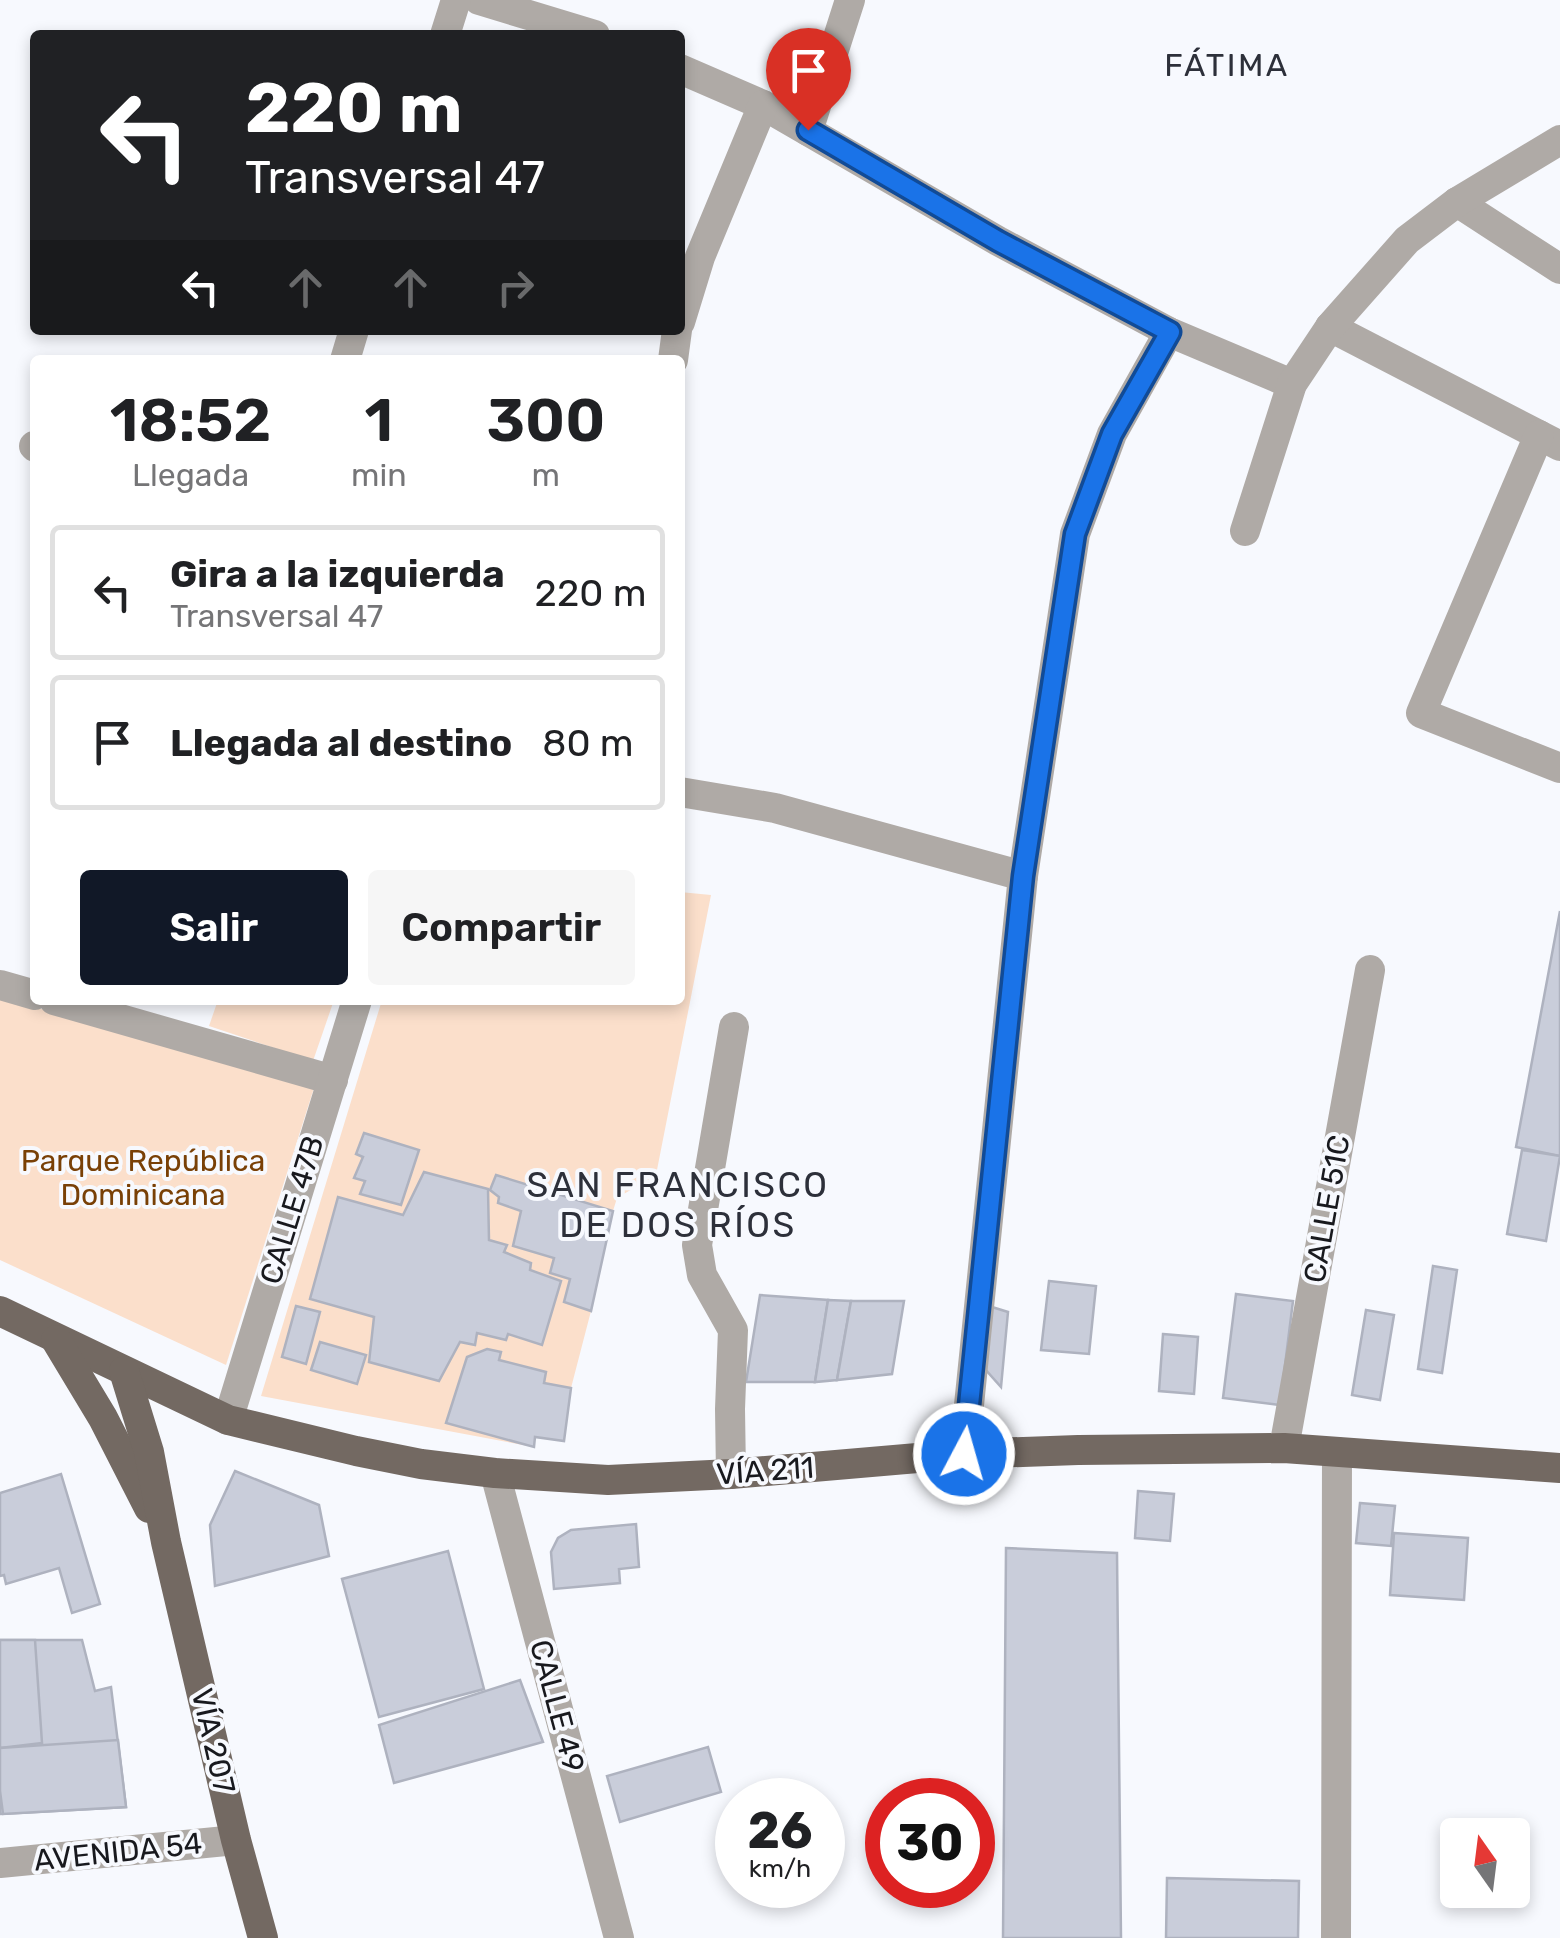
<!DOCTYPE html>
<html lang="es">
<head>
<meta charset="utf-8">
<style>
  body { margin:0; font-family:Rubik,sans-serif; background:#f6f6f6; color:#202124; height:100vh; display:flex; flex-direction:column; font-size:38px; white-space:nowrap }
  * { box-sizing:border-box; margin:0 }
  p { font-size:32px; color:#757577 }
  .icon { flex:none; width:55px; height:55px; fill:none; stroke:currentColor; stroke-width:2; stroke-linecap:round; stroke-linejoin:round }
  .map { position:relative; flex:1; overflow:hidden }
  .sheet { position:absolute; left:30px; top:355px; width:655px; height:650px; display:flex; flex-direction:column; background:#fff; border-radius:10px; box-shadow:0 5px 15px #0003 }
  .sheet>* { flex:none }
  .hud { position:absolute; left:30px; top:30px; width:655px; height:305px; border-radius:10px; box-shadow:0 5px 15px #0003; background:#202124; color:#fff; overflow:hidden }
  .needle { width:65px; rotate:346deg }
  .controls { position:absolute; left:1440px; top:1818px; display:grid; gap:20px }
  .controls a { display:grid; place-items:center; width:90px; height:90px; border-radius:10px; background:#fff; box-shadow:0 5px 15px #0003; font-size:50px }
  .speed { position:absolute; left:715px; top:1778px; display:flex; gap:20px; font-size:50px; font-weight:700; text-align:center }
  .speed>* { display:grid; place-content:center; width:130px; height:130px; border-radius:50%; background:#fff; box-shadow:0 5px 15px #0003; line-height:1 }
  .speed small { font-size:25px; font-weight:400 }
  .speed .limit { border:15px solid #d22; background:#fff; color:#111 }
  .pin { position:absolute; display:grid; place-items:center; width:85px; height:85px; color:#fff; margin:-102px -42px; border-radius:50% 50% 50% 0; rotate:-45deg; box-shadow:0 0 10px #0007 }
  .pin .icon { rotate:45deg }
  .me { position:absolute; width:110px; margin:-55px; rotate:6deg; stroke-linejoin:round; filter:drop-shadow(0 0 8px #0008) }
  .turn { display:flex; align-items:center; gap:35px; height:210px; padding:0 50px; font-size:45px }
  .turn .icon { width:130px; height:130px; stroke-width:2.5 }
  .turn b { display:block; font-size:70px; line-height:85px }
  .lanes { display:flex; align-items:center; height:95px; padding:0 50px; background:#0003; justify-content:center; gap:50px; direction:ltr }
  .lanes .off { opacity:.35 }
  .eta { display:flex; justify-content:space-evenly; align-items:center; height:170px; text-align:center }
  .eta b { font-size:60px; font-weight:600; line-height:70px }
  .action { display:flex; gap:20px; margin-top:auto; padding:20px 50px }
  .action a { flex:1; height:115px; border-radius:10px; background:#111827; color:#fff; font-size:40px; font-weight:600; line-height:115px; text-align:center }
  .action a+a { background:#f6f6f6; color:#202124 }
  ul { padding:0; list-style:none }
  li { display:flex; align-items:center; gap:30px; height:135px; margin:0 20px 15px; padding:0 30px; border:5px solid #e0e0e0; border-radius:10px }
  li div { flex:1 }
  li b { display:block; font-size:38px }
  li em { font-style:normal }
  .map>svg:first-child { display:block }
</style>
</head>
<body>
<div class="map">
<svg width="1560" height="1938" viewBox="0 0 1560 1938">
  <rect width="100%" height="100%" fill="#f7f9fe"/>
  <g fill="#fbdfcb">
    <polygon points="680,892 711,895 656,1175 617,1198 613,1211 497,1175 490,1190 499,1197 498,1204 521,1211 513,1246 554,1258 550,1273 570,1279 565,1302 591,1311 571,1388 544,1383 546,1372 499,1360 500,1352 487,1349 467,1358 446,1423 534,1447 261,1396 382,1000 680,1000"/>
    <polygon points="0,997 314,1088 226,1365 0,1260"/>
    <polygon points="218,1000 334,1000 313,1061 209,1026"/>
  </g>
  <g fill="#c9cdda" stroke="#aeb2bf" stroke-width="2.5">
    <polygon points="1560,911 1560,1156 1516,1147"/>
    <polygon points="364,1133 419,1150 401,1205 360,1194 365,1181 354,1178 363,1157 356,1154"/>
    <polygon points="1522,1150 1560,1156 1546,1241 1507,1234"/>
    <polygon points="424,1172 488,1189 489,1240 507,1245 504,1252 531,1263 530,1270 561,1281 542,1345 508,1334 506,1340 477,1333 475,1345 460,1342 439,1381 369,1362 374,1317 310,1299 338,1197 403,1215"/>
    <polygon points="496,1175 613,1211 591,1311 564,1302 570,1279 550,1273 554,1258 513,1246 521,1211 498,1203 499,1197 490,1190"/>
    <polygon points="1433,1266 1457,1270 1442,1373 1418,1369"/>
    <polygon points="1049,1281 1096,1286 1089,1354 1041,1350"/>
    <polygon points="1236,1294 1293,1301 1280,1405 1223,1398"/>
    <polygon points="760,1295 828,1300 815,1382 746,1382"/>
    <polygon points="828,1300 851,1301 837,1380 815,1382"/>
    <polygon points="851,1301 904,1301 892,1374 837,1380"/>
    <polygon points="296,1306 320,1312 306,1364 282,1357"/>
    <polygon points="992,1307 1008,1312 1001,1387 985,1369"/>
    <polygon points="1366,1310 1394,1315 1380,1400 1352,1395"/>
    <polygon points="1163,1334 1198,1337 1194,1394 1159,1391"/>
    <polygon points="320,1342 366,1355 357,1384 311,1370"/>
    <polygon points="487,1349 501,1352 499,1360 546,1372 544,1383 571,1388 564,1441 535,1437 534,1447 446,1423 467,1357"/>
    <polygon points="235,1471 319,1505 329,1556 215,1586 210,1525"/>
    <polygon points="61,1474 100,1604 72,1613 59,1568 6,1584 4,1575 0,1576 0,1493"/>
    <polygon points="1138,1491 1174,1494 1170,1541 1135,1538"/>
    <polygon points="1360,1503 1395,1506 1391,1546 1356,1543"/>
    <polygon points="636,1524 639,1567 619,1569 620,1583 554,1589 551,1552 558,1538 571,1530"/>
    <polygon points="1394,1533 1468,1538 1464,1600 1390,1595"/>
    <polygon points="1006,1548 1117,1553 1121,1938 1003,1938"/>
    <polygon points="448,1551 484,1689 379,1717 342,1579"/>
    <polygon points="0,1640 82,1640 95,1691 111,1687 126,1807 0,1814"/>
    <polygon points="0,1640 35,1640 42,1743 0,1748"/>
    <polygon points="520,1680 543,1742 394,1783 379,1725"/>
    <polygon points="118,1740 126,1807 3,1814 0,1791 0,1748"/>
    <polygon points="708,1747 721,1792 620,1822 607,1776"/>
    <polygon points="1167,1878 1299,1881 1298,1938 1166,1938"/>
  </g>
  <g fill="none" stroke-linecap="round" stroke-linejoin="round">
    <g stroke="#afaaa6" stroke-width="30">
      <polyline points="479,0 595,35"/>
      <polyline points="445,35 456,0"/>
      <polyline points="680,69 763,105 998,241 1169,332 1292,384"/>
      <polyline points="808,131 850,0"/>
      <polyline points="1457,202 1560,269"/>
      <polyline points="680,322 700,257 763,105"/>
      <polyline points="1330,327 1560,446"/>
      <polyline points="345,360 354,330"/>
      <polyline points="673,360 677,330"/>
      <polyline points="1539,435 1421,713 1560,768"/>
      <polyline points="34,446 35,447"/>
      <polyline points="1245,531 1292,384 1330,327 1407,240 1457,202 1560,140"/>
      <polyline points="680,792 775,808 1023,876"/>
      <polyline points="0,985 35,995"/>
      <polyline points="54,1000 333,1080"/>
      <polyline points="228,1420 357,1000"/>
      <polyline points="1284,1448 1370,970"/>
      <polyline points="964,1454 1023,876 1075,534 1112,434 1169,332"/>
      <polyline points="495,1473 619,1938"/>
      <polyline points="731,1474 730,1409 733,1330 702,1275 697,1245 734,1027"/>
      <polyline points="0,1863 236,1840"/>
      <polyline points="1336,1938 1337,1452"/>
    </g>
    <g stroke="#736962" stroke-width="30">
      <polyline points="0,1311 228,1420 356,1451 421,1464 495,1473 608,1480 731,1474 964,1454 1078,1450 1284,1448 1560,1468"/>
      <polyline points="56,1340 103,1418 149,1508"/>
      <polyline points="124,1371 149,1452 166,1542 236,1840 263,1938"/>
    </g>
  </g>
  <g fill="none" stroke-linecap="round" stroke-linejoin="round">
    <defs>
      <polyline id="route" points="808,130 998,241 1170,332 1112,434 1075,534 1023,876 964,1454"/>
    </defs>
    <use href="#route" stroke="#114b97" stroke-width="25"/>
    <use href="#route" stroke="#1a73e8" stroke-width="18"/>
  </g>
  <g text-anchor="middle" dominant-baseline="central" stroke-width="8" stroke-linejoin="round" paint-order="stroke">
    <g font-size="30" fill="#794006" stroke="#f7f9fe">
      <text x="143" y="1161">Parque República<tspan x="143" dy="34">Dominicana</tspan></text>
    </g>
    <g font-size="30" fill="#18191e" stroke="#f7f9fe">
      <text transform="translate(1327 1209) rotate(-80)">CALLE 51C</text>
      <text transform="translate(292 1210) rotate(-73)">CALLE 47B</text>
      <text transform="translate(765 1471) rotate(-4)">VÍA 211</text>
      <text transform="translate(557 1706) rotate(75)">CALLE 49</text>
      <text transform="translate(213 1741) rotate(77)">VÍA 207</text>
      <text transform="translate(118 1852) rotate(-6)">AVENIDA 54</text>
    </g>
    <g font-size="32" letter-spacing="2.5" fill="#2d303a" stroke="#f7f9fe">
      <text x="1227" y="65">FÁTIMA</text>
    </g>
    <g font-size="35" letter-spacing="2.5" fill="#2d303a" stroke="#f7f9fe">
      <text x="678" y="1185">SAN FRANCISCO<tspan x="678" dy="40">DE DOS RÍOS</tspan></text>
    </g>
  </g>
</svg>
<div class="controls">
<a><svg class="needle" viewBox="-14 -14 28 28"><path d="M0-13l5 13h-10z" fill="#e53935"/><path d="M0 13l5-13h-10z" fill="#757577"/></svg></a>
</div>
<div class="speed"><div>26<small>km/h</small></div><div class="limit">30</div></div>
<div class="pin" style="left:808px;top:130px;background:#d93025"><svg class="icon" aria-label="arrive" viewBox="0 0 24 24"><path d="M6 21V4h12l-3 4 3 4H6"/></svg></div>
<svg class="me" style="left:964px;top:1454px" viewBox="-20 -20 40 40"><circle r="17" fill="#1a73e8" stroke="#fff" stroke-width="3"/><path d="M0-11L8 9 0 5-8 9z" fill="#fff"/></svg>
<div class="hud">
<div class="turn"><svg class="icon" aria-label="left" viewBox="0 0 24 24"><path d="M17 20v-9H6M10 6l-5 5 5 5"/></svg><div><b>220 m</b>Transversal 47</div></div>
<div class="lanes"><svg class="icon" aria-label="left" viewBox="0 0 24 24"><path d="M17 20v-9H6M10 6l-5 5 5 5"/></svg><svg class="icon off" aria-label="ahead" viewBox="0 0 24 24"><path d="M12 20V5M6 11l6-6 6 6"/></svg><svg class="icon off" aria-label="ahead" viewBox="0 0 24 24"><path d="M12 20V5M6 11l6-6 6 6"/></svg><svg class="icon off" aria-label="right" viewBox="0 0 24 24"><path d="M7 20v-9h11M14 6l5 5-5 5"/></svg></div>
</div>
<section class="sheet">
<div class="eta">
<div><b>18:52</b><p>Llegada</p></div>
<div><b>1</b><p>min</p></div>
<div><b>300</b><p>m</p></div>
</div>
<ul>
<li><svg class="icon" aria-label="left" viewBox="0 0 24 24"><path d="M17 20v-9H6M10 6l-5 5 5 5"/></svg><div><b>Gira a la izquierda</b><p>Transversal 47</p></div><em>220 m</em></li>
<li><svg class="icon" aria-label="arrive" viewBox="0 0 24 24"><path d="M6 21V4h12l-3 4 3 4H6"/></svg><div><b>Llegada al destino</b></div><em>80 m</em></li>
</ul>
<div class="action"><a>Salir</a><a>Compartir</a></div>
</section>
</div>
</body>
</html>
